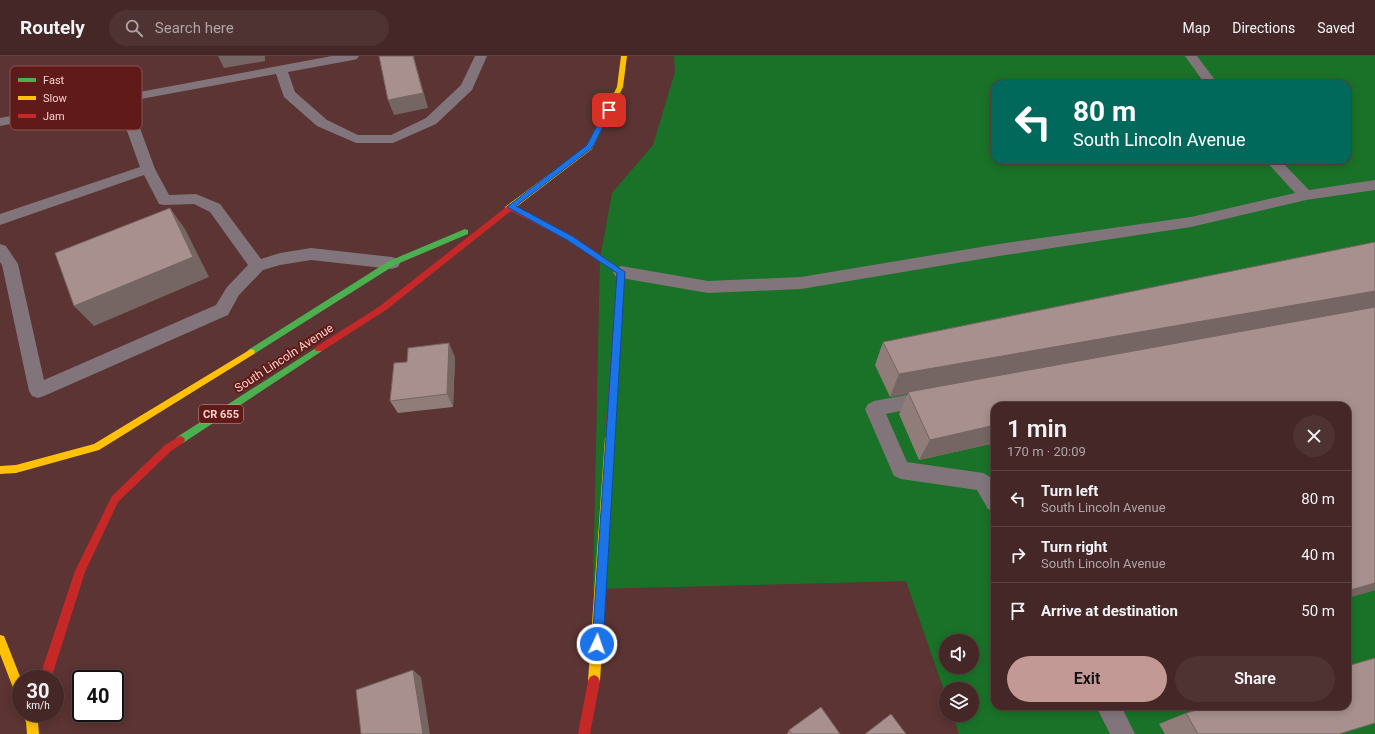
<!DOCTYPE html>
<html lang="en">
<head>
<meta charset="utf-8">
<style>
  body { margin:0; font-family:Roboto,sans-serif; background:#4e3332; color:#f1f3f6; height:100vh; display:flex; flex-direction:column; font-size:15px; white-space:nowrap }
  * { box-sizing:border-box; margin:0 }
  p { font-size:13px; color:#afa5a7 }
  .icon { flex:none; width:22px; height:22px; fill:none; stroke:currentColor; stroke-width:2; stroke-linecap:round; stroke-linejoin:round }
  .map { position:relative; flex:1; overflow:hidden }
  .details { position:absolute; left:991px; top:346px; width:360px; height:308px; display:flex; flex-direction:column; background:#442726; border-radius:12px; box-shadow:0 2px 10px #0003,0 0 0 1px #5c4443 }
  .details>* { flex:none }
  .hud { position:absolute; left:991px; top:24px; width:360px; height:84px; border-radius:12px; box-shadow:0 2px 10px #0003,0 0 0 1px #5c4443; background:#00695c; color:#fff; overflow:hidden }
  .controls { position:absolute; left:939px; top:578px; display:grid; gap:8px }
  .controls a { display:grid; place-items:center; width:40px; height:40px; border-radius:50%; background:#442726; box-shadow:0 2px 10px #0003,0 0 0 1px #5c4443; font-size:20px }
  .speed { position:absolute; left:12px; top:614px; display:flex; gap:8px; font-size:20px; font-weight:700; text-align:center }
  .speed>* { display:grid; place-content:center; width:52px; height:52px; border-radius:50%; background:#442726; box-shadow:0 2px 10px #0003,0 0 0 1px #5c4443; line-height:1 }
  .speed small { font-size:10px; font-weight:400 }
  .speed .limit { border:2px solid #111; border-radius:6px; background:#fff; color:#111 }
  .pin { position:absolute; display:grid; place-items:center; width:34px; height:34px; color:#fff; margin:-17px; border-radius:8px; box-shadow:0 2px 6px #0006 }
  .me { position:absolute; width:44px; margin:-22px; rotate:3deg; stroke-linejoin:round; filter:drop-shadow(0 0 3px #0008) }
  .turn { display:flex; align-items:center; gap:14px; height:84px; padding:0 16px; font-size:18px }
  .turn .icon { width:52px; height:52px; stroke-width:2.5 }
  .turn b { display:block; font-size:28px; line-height:34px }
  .round { display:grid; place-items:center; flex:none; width:42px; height:42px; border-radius:21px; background:#4e3332 }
  .overview { display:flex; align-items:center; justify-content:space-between; height:68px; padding:0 16px }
  h1 { font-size:24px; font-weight:600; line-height:30px }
  .primary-button { display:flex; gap:8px; margin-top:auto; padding:8px 16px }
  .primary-button a { flex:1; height:46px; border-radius:24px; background:#c29995; color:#111; font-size:16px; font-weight:600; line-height:46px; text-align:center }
  .primary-button a+a { background:#4e3332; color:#f1f3f6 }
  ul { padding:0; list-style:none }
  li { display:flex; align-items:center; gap:12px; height:56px; padding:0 16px; border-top:1px solid #5c4443 }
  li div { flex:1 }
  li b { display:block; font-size:15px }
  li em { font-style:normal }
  header { display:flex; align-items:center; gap:24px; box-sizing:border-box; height:56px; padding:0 20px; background:#442726; border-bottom:1px solid #5c4443 }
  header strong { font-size:19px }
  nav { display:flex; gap:22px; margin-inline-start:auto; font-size:14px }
  .search { width:280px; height:36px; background:#4e3332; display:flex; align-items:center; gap:10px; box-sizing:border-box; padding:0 14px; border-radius:22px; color:#afa5a7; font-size:15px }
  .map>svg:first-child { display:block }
</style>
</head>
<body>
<header>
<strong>Routely</strong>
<div class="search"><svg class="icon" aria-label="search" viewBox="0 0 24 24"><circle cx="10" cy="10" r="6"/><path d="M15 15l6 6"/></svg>Search here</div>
<nav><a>Map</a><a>Directions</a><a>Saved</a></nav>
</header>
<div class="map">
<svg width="1375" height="678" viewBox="0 0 1375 678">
  <rect width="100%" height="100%" fill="#5b3433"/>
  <path fill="#1a7228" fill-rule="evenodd" d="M674 0H1375V678H959L953 659H972V633H946V640L906 525 593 533 600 203 612 137 653 89 675 16ZM995 28H1347V104H995ZM995 350H1347V650H995ZM946 585H972V611H946Z"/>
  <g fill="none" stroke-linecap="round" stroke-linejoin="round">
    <g fill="#81757b" fill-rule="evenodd">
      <polygon points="332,0 359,0 357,3 353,4 288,16 295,36 327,64 358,79 391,79 426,62 461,29 475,0 487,0 472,34 436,68 393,87 356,87 317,70 284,41 276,18 130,45 155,113 169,139 196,138 220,148 261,203 280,197 311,192 392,201 398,203 400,207 398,211 392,213 311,204 280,209 263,214 239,239 228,259 44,340 38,342 32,340 29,335 2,209 0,206 0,188 6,190 18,208 44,324 216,249 227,231 248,209 210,156 194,148 164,149 159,148 144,119 0,169 0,158 140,111 117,47 0,70 0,62"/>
      <polygon points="1185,0 1197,0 1218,28 1205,28"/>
      <polygon points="1265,104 1280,104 1309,134 1375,124 1375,134 1306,144 1191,171 999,200 801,233 708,237 621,222 615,220 613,216 615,212 621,210 708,225 801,221 999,188 1191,161 1295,137"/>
      <path d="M928 335 934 338 937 343 934 348 886 358 907 406 983 417C1000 423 995 441 995 456L988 453 977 434 901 423 894 420 865 353 868 348 874 345Z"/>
      <polygon points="1096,650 1121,650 1135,678 1110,678"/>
    </g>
    <g fill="#4caf50" fill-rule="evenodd">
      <polygon points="465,173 468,174 468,178 395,209 254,298 248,298 247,296 248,294 389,205"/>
      <polygon points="319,290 323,293 322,295 183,387 180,388 177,387 175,384 177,381"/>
    </g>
    <g fill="#ffc107" fill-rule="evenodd">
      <polygon points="621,0 627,0 623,31 592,93 511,155 505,155 505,151 587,90 617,31"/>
      <polygon points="251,293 254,294 255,296 254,298 99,394 16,417 0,418 0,410 16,409 94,388"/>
      <polygon points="610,377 613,378 615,381 600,625 598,629 594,631 590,629 588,625 605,381 607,378"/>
      <polygon points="0,579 4,580 21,623 21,644 17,642 0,598"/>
      <polygon points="23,657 35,657 38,666 39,678 27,678 26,666"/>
    </g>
    <g fill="#c62828" fill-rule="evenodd">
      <polygon points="510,148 573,180 625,216 615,381 613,384 610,385 607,384 605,381 617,217 567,184 511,155 386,254 322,295 316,295 315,293 316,291 380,250"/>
      <polygon points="180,380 183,381 185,384 183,387 171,395 118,446 85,516 51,623 39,623 75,515 112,440 165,389"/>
      <polygon points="594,619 598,621 600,625 590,678 578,678 588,625 590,621"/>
    </g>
  </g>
  <g fill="#907c79">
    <polygon points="1375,186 1375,534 1347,542 1347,350 995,350 995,387 919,404 899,358 908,337 890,341 875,309 883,286"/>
    <polygon points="455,301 453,351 398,357 390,345"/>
    <polygon points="1186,657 1339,678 1165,678 1159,668"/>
    <polygon points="789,674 840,678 787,678"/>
  </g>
  <g fill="#756563">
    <polygon points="218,0 265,0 265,5 224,12"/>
    <polygon points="413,0 414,0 415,5 428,52 394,59 388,44"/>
    <polygon points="170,152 185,173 209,221 94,270 74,250"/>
    <polygon points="1375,235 1375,254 908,336 908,338 890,341 899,318"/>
    <polygon points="449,287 455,301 453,351 447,338"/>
    <polygon points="995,369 995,387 919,404 930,384"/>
    <polygon points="1375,527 1375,534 1347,542 1347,535"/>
    <polygon points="413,614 421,621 430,678 423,678"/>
  </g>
  <g fill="#a7908d" stroke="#756563">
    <polygon points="379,0 413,0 423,37 388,44"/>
    <polygon points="170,152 193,201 74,250 55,197"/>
    <polygon points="1375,186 1375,235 899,318 883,286"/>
    <polygon points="1375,251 1375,527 1347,535 1347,350 995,350 995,369 930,384 908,336"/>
    <polygon points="449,287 447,338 390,345 394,307 407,306 408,292"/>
    <polygon points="1375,602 1375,667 1339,678 1198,678 1186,657 1212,650 1347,650 1347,610"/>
    <polygon points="413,614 423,678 361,678 356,634"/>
    <polygon points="821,651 840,678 792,678 789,674"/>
    <polygon points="891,658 906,678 865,678"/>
  </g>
  <polygon fill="#1a73e8" stroke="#114b97" points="609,52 612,54 592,92 516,150 572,180 625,216 603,588 601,592 597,593 593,592 592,588 617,217 567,184 507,151 587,89 605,54"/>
  <g text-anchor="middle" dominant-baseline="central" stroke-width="4" stroke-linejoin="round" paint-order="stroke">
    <rect fill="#5f1a19" stroke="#cc9995" stroke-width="1" x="199" y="349" width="44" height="18" rx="3"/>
    <g font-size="11" font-weight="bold" fill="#facfca">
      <text x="221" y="358">CR 655</text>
    </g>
    <g font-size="12" fill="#facfca" stroke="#5f1a19">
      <text transform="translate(284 302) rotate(-33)">South Lincoln Avenue</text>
    </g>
  </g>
  <rect x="10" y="10" width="132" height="64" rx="6" fill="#5f1a19" stroke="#8e504e" stroke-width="1"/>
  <rect x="18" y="22" width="18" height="4" fill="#4caf50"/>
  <rect x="18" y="40" width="18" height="4" fill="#ffc107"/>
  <rect x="18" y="58" width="18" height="4" fill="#c62828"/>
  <g font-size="11" fill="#facfca">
    <text x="43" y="28">Fast</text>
    <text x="43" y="46">Slow</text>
    <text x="43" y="64">Jam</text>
  </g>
</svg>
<div class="controls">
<a><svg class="icon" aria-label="sound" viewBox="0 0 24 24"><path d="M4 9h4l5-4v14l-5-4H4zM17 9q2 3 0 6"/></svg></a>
<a><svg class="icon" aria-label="layers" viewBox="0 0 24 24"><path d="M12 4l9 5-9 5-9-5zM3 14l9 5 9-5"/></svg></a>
</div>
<div class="speed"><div>30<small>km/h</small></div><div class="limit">40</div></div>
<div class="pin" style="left:609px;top:54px;background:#d93025"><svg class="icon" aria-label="arrive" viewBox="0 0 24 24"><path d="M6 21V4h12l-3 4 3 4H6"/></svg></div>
<svg class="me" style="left:597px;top:588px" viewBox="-20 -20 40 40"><circle r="17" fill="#1a73e8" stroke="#fff" stroke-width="3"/><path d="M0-11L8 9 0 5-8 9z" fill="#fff"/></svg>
<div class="hud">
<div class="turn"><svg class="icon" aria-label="left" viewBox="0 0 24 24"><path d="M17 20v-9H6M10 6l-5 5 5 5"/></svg><div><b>80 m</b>South Lincoln Avenue</div></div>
</div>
<section class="details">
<div class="overview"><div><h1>1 min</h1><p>170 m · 20:09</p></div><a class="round"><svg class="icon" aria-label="close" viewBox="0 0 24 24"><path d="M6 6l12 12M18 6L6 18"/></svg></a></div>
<ul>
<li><svg class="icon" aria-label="left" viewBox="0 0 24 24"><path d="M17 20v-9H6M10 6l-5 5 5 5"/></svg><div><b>Turn left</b><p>South Lincoln Avenue</p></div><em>80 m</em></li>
<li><svg class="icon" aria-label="right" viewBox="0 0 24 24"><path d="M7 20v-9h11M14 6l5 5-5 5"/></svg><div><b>Turn right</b><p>South Lincoln Avenue</p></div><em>40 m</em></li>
<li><svg class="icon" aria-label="arrive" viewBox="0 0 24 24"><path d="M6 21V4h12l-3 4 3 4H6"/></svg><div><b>Arrive at destination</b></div><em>50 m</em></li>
</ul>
<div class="primary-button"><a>Exit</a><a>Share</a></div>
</section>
</div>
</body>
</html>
